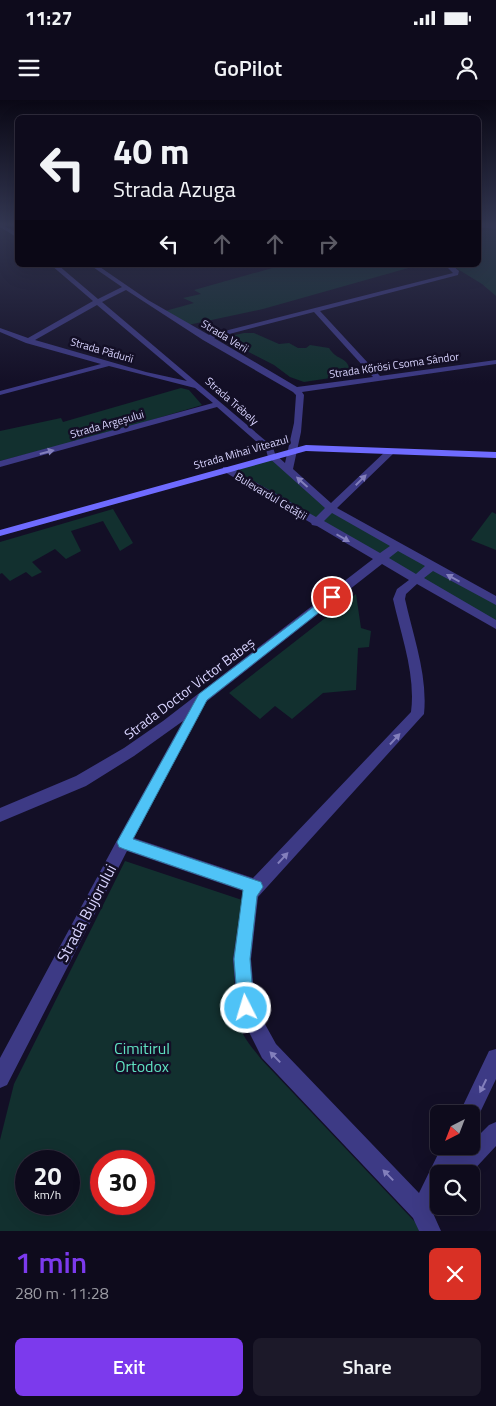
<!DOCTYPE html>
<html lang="en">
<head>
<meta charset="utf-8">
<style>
  body { margin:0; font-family:"Titillium Web",sans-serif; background:#1c1929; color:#f1f3f6; height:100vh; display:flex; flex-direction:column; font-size:19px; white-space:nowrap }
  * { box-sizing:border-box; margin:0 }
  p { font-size:16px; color:#9b9ba3 }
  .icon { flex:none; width:28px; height:28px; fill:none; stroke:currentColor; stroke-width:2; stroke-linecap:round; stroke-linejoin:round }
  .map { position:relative; height:1131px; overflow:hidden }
  .sheet { display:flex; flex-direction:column; background:#0e0b1c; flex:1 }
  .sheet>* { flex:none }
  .top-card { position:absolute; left:15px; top:15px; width:466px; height:152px; border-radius:8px; box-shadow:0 5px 20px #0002,0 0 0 1px #2e2b3b; background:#0e0b1c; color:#f1f3f6; overflow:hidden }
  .needle { width:32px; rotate:222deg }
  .buttons { position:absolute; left:430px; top:1005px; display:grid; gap:10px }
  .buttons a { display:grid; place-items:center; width:50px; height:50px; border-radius:8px; background:#0e0b1c; box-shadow:0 5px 20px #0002,0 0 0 1px #2e2b3b; font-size:25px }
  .speed { position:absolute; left:15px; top:1050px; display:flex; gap:10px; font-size:25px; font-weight:700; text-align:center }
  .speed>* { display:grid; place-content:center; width:65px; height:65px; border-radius:50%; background:#0e0b1c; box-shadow:0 5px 20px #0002,0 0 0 1px #2e2b3b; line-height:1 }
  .speed small { font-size:12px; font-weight:400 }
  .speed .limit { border:8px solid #d22; background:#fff; color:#111 }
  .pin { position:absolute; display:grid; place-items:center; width:42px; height:42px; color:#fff; margin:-21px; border:2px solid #fff; border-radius:50%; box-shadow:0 1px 5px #0007 }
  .me { position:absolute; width:55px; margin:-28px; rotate:355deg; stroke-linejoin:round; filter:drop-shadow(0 0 4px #0008) }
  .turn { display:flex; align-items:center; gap:18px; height:105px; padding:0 15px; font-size:22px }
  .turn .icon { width:65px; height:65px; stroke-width:2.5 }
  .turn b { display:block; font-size:35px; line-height:42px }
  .lanes { display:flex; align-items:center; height:48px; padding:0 15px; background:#0003; justify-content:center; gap:25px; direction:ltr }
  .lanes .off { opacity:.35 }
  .round { display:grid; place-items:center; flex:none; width:52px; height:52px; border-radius:8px; background:#1c1929 }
  .overview { display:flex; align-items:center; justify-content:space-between; height:85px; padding:0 15px }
  h1 { font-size:30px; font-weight:600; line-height:38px; color:#7c3aed }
  .primary-button { display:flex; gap:10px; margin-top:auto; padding:10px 15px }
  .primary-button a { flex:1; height:58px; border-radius:8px; background:#7c3aed; color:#fff; font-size:20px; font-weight:600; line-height:58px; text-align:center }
  .primary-button a+a { background:#1c1929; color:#f1f3f6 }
  .status { display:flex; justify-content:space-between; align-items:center; height:35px; padding:0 25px; background:#0e0b1c; direction:ltr }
  .status svg { height:14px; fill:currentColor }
  header { display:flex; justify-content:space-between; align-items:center; height:65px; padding:0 15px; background:#0e0b1c; font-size:22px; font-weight:600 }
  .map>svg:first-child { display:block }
</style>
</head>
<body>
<div class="status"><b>11:27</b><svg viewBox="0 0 49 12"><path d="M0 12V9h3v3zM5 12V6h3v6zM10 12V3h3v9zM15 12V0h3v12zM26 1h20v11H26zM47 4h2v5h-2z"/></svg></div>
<header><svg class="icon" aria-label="menu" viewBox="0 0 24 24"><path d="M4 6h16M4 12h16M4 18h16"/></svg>GoPilot<svg class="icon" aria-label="person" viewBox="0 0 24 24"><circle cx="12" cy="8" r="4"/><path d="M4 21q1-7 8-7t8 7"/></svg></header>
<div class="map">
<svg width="496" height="1131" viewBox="0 0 496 1131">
  <rect width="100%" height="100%" fill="#130f26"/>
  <g fill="#12302f" fill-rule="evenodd">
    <polygon points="485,128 496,128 496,196 482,184 451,165 479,165 479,137"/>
    <polygon points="283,165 419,165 263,209 188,225 165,211 194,203 183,198 201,194 194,190"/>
    <path d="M244 233H254L279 244 289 243 298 248H306L310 245 329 248C338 263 349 254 350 275L304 282 290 277 274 265 227 241 226 237Z"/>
    <polygon points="181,288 189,290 202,305 101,335 0,361 0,331 61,318 63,322"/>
    <polygon points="271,355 332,409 496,501 496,525 231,372"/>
    <polygon points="113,409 133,443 120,451 103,421 71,431 81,451 66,459 55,449 32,462 42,472 32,477 26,472 10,481 2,473 0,474 0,442"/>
    <polygon points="492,412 496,414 496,450 471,440"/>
    <polygon points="356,494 361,528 371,531 369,547 358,548 356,590 323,593 292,619 275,606 260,619 229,593"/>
    <path d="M125 761 242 800C236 842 228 893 243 934 247 942 255 951 261 959L416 1123 419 1131H0V1040L14 984ZM26 1061H69V1104H26ZM101 1061H144V1104H101Z"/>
  </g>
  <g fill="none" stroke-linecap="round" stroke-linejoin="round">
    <g fill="#3d3a85" fill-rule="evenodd">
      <polygon points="0,124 18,133 18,138 0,127"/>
      <polygon points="479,124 496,125 496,129 479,127"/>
      <path d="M51 165H58L98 199 122 187 90 165H97L148 200 209 235 453 173 445 165H452L459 171 458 175 320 211 380 276 496 260V264L302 292 304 295 301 332 293 369 331 403 388 349H394V353L337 408 496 496V505L433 471 424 478 496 520V529L417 484 406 494 405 499C413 536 428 575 424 614L258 797 251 859 255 906 276 944 419 1093 442 1046H463L460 1055 468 1046H471V1043L489 1025 496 1022V1046L470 1074H439V1099L432 1111 441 1131H419L413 1118 262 958 237 908 233 859 243 791 127 751 7 985 0 988V958L115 744 183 621 134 656 86 686 0 722V708L76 676 124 648 163 621 373 459 317 426 312 425 311 423 223 371V367H229L316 417 325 408 268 357 266 350 217 307 0 367V361L213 303 195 288 109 266 0 295V291L101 264 26 243 0 232V228L28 238 93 201ZM126 190 203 240 293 292 296 295 294 323 285 363 275 354 273 347 102 202ZM97 205 187 281 146 272 35 240ZM314 212 373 277 297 287 214 238ZM332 413 390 446 380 453 324 421ZM398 451 425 466 416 474 389 458ZM382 464 409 480 397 489 393 499C401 535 416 575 411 612L253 778 134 738 206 602Z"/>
      <polygon points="496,949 496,979 476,1021 471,1023 471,1014 459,1014 489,951"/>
    </g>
    <polygon fill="#6f6bff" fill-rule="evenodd" points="306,345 496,352 496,358 306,351 0,436 0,430"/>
  </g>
  <defs><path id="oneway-solid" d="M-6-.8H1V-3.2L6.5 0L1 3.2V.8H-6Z" transform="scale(1.25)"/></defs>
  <g fill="#837fbc">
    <use href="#oneway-solid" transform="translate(47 352) rotate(-15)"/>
    <use href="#oneway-solid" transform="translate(361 380) rotate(-45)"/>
    <use href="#oneway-solid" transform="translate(302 382) rotate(-138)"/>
    <use href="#oneway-solid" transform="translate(343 438) rotate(30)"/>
    <use href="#oneway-solid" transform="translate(453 478) rotate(-151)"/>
    <use href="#oneway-solid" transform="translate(395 639) rotate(-47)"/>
    <use href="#oneway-solid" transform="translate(283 758) rotate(-47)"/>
    <use href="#oneway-solid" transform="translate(275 957) rotate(-134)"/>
    <use href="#oneway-solid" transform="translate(483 986) rotate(116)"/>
    <use href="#oneway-solid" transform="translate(388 1075) rotate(-134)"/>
  </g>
  <linearGradient id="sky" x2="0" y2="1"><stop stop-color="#0a0815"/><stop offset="0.44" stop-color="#333752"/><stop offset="1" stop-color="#333752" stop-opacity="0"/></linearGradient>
  <rect width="496" height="283" fill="url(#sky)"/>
  <polygon fill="#4fc3f7" stroke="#337fa1" points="332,493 336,494 337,497 336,499 207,600 133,739 261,782 263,787 257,796 250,859 254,908 252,913 246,916 240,913 238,908 234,859 243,790 124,749 119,747 117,742 199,594"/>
  <g text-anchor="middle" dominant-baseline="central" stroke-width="5" stroke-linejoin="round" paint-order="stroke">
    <g font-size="11" fill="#d9d4ff" stroke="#130f26">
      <text transform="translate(225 236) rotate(31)">Strada Verii</text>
      <text transform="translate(102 250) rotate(16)">Strada Pădurii</text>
      <text transform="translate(394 265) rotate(-8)">Strada Kőrösi Csoma Sándor</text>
      <text transform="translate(232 301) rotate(41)">Strada Trébely</text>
      <text transform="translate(107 324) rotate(-16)">Strada Argeșului</text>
      <text transform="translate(241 352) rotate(-16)">Strada Mihai Viteazul</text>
      <text transform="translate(271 396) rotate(31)">Bulevardul Cetății</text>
    </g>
    <g font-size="14" fill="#d9d4ff" stroke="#130f26">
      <text transform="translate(189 588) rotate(-37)">Strada Doctor Victor Babeș</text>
    </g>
    <g font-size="16" fill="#d9d4ff" stroke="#130f26">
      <text transform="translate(86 813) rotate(-62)">Strada Bujorului</text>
    </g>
    <g font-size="16" fill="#5fe0c0" stroke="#130f26">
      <text x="142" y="948">Cimitirul<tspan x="142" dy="18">Ortodox</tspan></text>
    </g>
  </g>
</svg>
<div class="buttons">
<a><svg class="needle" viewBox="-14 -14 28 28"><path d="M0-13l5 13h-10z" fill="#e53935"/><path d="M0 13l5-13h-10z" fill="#9b9ba3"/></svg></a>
<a><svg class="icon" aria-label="search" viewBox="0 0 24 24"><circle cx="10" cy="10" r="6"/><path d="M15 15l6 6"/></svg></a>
</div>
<div class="speed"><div>20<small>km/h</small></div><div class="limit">30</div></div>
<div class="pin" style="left:332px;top:497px;background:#d93025"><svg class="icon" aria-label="arrive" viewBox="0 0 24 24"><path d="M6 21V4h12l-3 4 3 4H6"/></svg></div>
<svg class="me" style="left:246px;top:908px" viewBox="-20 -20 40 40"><circle r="17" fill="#4fc3f7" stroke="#fff" stroke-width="3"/><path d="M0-11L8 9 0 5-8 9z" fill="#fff"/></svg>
<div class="top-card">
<div class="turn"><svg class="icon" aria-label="left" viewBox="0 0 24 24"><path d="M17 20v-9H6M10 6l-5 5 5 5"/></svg><div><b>40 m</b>Strada Azuga</div></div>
<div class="lanes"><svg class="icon" aria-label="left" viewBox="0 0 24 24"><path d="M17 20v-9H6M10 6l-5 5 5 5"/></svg><svg class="icon off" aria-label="ahead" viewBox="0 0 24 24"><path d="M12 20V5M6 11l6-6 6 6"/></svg><svg class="icon off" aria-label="ahead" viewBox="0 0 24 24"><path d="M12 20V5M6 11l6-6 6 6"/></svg><svg class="icon off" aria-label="right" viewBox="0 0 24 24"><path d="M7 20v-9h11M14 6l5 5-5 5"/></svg></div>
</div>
</div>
<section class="sheet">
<div class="overview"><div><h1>1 min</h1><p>280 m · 11:28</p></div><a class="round" style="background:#d93025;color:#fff"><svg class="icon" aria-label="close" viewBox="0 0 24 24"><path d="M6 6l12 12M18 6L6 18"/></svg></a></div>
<div class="primary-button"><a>Exit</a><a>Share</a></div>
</section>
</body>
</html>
